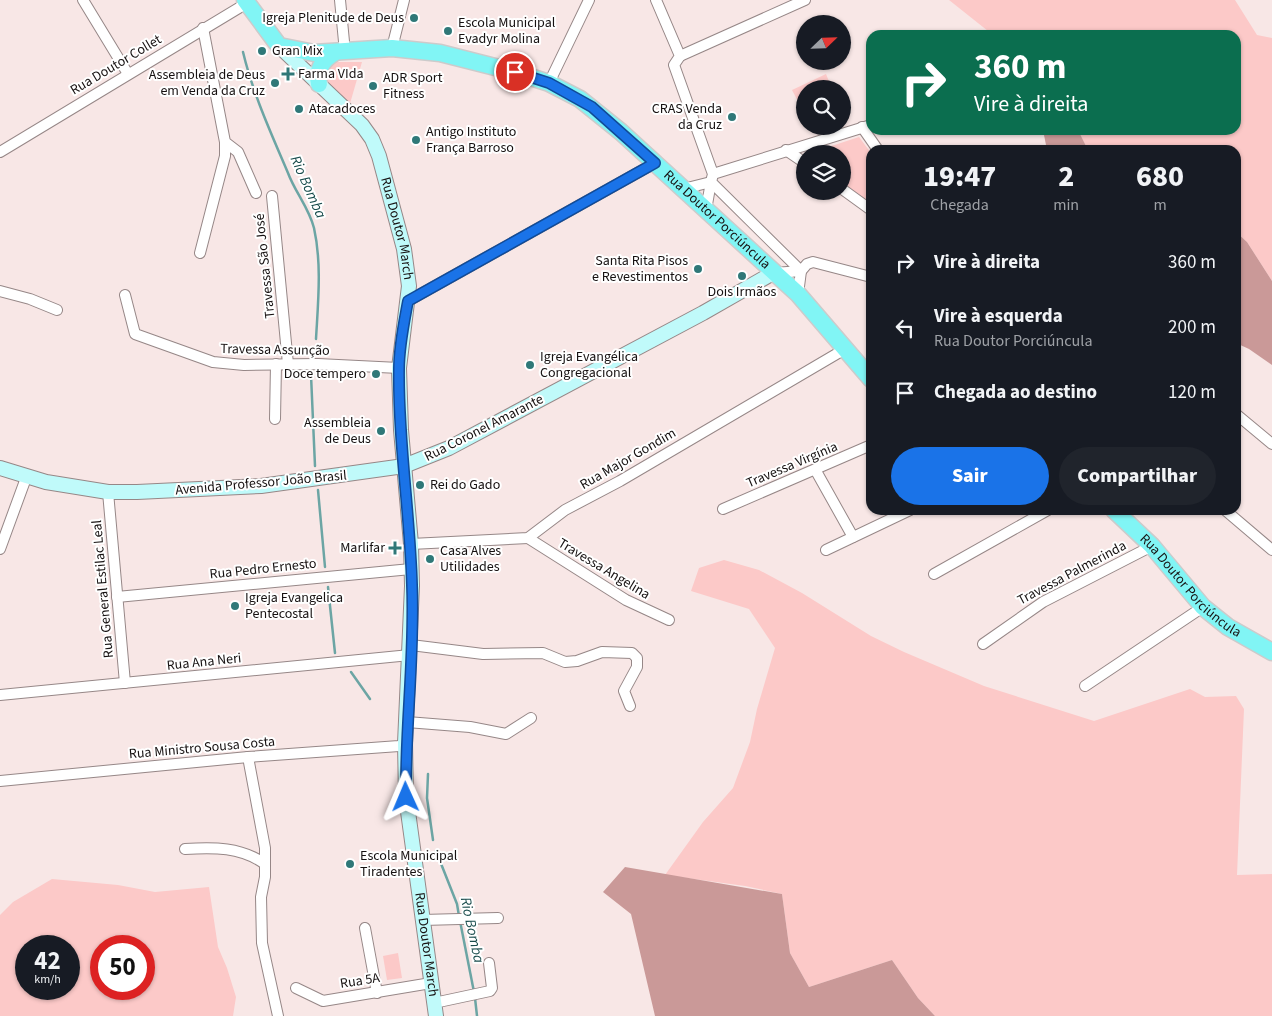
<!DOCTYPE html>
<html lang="pt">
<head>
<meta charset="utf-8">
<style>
  body { margin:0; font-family:"Source Sans 3",sans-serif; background:#20242c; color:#f1f3f6; height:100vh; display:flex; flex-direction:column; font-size:19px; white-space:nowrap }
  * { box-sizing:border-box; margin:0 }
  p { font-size:16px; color:#9ea1a6 }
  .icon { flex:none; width:28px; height:28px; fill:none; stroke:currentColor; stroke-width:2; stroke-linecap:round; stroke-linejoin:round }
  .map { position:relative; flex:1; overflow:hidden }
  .side { position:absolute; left:866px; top:145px; width:375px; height:370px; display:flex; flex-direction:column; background:#171b24; border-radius:15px; box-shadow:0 1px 4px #0004 }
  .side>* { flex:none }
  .hud { position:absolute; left:866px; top:30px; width:375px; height:105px; border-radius:15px; box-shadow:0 1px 4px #0004; background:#0b6e4f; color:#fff; overflow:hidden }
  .needle { width:32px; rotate:67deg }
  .buttons { position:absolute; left:796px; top:15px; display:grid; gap:10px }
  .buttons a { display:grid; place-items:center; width:55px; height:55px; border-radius:50%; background:#171b24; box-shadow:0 1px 4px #0004; font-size:25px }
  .speed { position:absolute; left:15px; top:935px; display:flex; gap:10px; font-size:25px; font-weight:700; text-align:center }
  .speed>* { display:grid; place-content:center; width:65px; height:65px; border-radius:50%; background:#171b24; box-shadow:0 1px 4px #0004; line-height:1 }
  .speed small { font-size:12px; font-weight:400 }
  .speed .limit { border:8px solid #d22; background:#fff; color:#111 }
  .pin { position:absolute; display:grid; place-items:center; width:42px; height:42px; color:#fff; margin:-21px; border:2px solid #fff; border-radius:50%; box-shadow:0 1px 5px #0007 }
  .me { position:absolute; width:55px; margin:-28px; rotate:359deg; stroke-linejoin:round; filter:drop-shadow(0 0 4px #0008) }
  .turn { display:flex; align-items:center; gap:18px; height:105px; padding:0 25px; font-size:22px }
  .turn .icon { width:65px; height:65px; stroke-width:2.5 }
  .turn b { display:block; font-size:35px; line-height:42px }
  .eta { display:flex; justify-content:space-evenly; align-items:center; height:85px; text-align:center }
  .eta b { font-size:30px; font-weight:800; line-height:35px }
  .action { display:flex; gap:10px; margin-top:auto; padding:10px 25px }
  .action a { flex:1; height:58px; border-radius:30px; background:#1a73e8; color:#fff; font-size:20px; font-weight:800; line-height:58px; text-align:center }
  .action a+a { background:#20242c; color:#f1f3f6 }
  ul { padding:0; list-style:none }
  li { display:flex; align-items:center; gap:15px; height:65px; padding:0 25px }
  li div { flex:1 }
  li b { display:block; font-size:19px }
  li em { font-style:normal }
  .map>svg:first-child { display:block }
</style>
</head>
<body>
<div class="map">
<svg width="1272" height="1016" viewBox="0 0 1272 1016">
  <rect width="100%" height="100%" fill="#f8e7e6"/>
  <g fill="#fcc9c8" fill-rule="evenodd">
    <polygon points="949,0 1235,0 1257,35 1272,38 1272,281 1247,242 1236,232 1236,150 1088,150 1078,130 1236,130 1236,35 993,35"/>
    <polygon points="334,62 362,62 349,107 326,85 323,70"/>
    <polygon points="826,74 832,89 805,89 805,105 801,107 792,90"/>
    <polygon points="859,137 871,153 871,204 843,184 842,154 807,154"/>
    <polygon points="724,560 759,570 802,593 871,636 904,652 984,686 1094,721 1190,689 1205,697 1236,696 1244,709 1237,875 1272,874 1272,1016 935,1016 918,998 892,960 809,987 790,953 782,894 745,886 665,875 703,822 733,788 750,742 757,709 775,648 749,609 691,591 699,568"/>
    <path d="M52 879 118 885 155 892 209 887 218 947 227 968 236 997 233 1016H0V915L13 902ZM69 946V989H26V946ZM144 946V989H101V946Z"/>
    <polygon points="398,953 402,978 387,980 383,956"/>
  </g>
  <g fill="#ca9998">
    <polygon points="1043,130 1078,130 1088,150 1047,150"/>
    <polygon points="1236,232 1247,242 1272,281 1272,365 1249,349 1236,343"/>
    <polygon points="625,867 782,894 790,953 809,987 892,960 918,998 935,1016 655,1016 631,914 603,892"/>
  </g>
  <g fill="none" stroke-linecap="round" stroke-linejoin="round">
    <g stroke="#6ca5a4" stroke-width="2.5">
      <path d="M243 52C253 94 271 133 288 173 295 192 309 208 314 228 322 264 318 303 316 339"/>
      <polyline points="311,375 315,466"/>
      <polyline points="318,490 325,567"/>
      <polyline points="328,587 335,653"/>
      <polyline points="351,672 370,699"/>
      <polyline points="428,774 427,798 433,840"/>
      <polyline points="436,851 457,904 459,916"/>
      <polyline points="460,921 474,992"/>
      <polyline points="475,998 477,1016"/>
    </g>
    <defs>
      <g id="minor">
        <polyline points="83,0 128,74"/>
        <polyline points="340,0 345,52"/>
        <polyline points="656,0 680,56 674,65 713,174 711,182 801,271 807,264 813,262 871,277"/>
        <polyline points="203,28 225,142 238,152 256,193"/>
        <polyline points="392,48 404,0"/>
        <polyline points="680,56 805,0"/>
        <polyline points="549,83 589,0"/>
        <polyline points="862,127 878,150"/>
        <polyline points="786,150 805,163"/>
        <polyline points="0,152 247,3"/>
        <polyline points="713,174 871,125"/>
        <polyline points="683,189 711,182 706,210"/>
        <polyline points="842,189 871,210"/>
        <polyline points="272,196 288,364"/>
        <polyline points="200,253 225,156 225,142"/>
        <polyline points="774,273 801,271 798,294"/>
        <polyline points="0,291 30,299 57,310"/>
        <polyline points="125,295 135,334 213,362 244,365 318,364 399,368"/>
        <polyline points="408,301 655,163"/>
        <polyline points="1236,414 1272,444"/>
        <polyline points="275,419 276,364"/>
        <polyline points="816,471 853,537"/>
        <polyline points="108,492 125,683"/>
        <polyline points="723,509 871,445"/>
        <polyline points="1225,510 1272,550"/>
        <polyline points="528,538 626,600 669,620"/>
        <polyline points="411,544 528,538 565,510 620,481 845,349"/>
        <polyline points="0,549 26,478"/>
        <polyline points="826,550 910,510"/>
        <polyline points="934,574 1048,510"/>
        <polyline points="117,597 411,569"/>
        <polyline points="983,644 1043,602 1152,546"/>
        <polyline points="411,645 483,654 543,653 565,662 577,661 602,652 632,653 637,658 637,667 624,691 630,706"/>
        <polyline points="1085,686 1203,607"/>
        <polyline points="0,695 410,655"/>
        <polyline points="407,722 470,727 506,734 531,718"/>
        <polyline points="248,757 265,848 265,877 261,897 262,943 278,1016"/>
        <polyline points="0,781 248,757 399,746 405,743"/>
        <path d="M185 849C214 847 241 847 265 864"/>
        <polyline points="422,920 498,918"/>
        <polyline points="365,928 377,993"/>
        <polyline points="296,988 323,1001 431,983"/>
        <polyline points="434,1003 490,991 492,988 489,963"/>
      </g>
      <g id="secondary">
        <path id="s1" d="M279 46 362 125 372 139 379 156 404 249 409 286 399 368 401 430 411 544 412 586 405 743 406 797 436 1016"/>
        <polyline points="0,468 46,482 108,492 137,492 261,486 404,466 449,448 703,313 773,273"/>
      </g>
      <g id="primary">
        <path id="s2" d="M245 0 279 46 314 53 392 48 440 53 515 72 549 83 580 99 621 132 798 294 871 379"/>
        <path d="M319 84C316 71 322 60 334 53"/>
        <path id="s3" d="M1114 510 1152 546 1203 607 1228 627 1272 652"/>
      </g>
    </defs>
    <use href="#minor" stroke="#968787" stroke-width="12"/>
    <use href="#secondary" stroke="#968787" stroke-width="16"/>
    <use href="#primary" stroke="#cccbcb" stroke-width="19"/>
    <use href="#minor" stroke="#fff" stroke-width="10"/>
    <use href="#secondary" stroke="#c0fafa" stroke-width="14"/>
    <use href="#primary" stroke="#81f5f5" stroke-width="16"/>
  </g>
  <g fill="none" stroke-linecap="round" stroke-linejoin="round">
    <defs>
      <path id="route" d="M406 797C405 726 415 656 412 585 410 513 398 441 399 369 399 346 404 323 408 301L655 163 592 107 549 83 515 72"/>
    </defs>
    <use href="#route" stroke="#114b97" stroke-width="12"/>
    <use href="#route" stroke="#1a73e8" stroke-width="9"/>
  </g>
  <g fill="#2f7878" stroke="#fff" stroke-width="2">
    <circle cx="414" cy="18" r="5"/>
    <circle cx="448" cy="31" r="5"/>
    <circle cx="262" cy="51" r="5"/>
    <path d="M285.5 66.5h5v5h5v5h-5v5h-5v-5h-5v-5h5z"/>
    <circle cx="275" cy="83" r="5"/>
    <circle cx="373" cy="86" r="5"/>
    <circle cx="299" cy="109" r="5"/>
    <circle cx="732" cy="117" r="5"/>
    <circle cx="416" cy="140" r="5"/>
    <circle cx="698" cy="269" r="5"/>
    <circle cx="742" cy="276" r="5"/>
    <circle cx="530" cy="365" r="5"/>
    <circle cx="376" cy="374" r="5"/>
    <circle cx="381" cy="431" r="5"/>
    <circle cx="420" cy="485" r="5"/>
    <path d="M392.5 540.5h5v5h5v5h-5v5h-5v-5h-5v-5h5z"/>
    <circle cx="430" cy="559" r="5"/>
    <circle cx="235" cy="606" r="5"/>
    <circle cx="350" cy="864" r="5"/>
  </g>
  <g text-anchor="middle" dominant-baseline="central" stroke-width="4" stroke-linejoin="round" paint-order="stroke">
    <g font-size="14" fill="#161111" stroke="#fff" text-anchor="start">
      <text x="404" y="18" text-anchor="end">Igreja Plenitude de Deus</text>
      <text x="458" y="23">Escola Municipal<tspan x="458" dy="16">Evadyr Molina</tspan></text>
      <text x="272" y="51">Gran Mix</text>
      <text x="298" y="74">Farma VIda</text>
      <text x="265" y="75" text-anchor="end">Assembleia de Deus<tspan x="265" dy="16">em Venda da Cruz</tspan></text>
      <text x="383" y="78">ADR Sport<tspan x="383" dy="16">Fitness</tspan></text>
      <text x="309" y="109">Atacadoces</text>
      <text x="722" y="109" text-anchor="end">CRAS Venda<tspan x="722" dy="16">da Cruz</tspan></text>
      <text x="426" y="132">Antigo Instituto<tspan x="426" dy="16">França Barroso</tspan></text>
      <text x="688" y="261" text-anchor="end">Santa Rita Pisos<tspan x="688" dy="16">e Revestimentos</tspan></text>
      <text x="742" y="292" text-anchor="middle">Dois Irmãos</text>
      <text x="540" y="357">Igreja Evangélica<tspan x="540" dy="16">Congregacional</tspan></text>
      <text x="366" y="374" text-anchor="end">Doce tempero</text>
      <text x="371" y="423" text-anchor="end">Assembleia<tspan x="371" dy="16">de Deus</tspan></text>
      <text x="430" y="485">Rei do Gado</text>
      <text x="385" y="548" text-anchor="end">Marlifar</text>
      <text x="440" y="551">Casa Alves<tspan x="440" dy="16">Utilidades</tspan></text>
      <text x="245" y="598">Igreja Evangelica<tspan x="245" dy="16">Pentecostal</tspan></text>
      <text x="360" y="856">Escola Municipal<tspan x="360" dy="16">Tiradentes</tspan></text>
    </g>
    <g font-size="14" fill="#161111" stroke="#fff">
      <text transform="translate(116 65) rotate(-31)">Rua Doutor Collet</text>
      <text stroke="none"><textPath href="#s2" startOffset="550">Rua Doutor Porciúncula</textPath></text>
      <text stroke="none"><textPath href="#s1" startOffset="225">Rua Doutor March</textPath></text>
      <text transform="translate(265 266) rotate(-96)">Travessa São José</text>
      <text transform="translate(275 350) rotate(1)">Travessa Assunção</text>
      <text transform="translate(484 428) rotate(-27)">Rua Coronel Amarante</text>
      <text transform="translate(628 459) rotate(-30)">Rua Major Gondim</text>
      <text transform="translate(792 465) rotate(-23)">Travessa Virgínia</text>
      <text transform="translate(261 483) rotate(-5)">Avenida Professor João Brasil</text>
      <text transform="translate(263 569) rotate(-6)">Rua Pedro Ernesto</text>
      <text transform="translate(604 569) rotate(31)">Travessa Angelina</text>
      <text transform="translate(1072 573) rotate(-28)">Travessa Palmerinda</text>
      <text stroke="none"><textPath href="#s3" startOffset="108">Rua Doutor Porciúncula</textPath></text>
      <text transform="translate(103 589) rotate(-95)">Rua General Estilac Leal</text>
      <text transform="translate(204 662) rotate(-6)">Rua Ana Neri</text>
      <text transform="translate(202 748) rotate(-5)">Rua Ministro Sousa Costa</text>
      <text stroke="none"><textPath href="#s1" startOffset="945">Rua Doutor March</textPath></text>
      <text transform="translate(360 981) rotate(-9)">Rua 5A</text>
    </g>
    <g font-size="15" font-style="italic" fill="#194c4c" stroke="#fff">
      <text transform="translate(308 187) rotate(66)">Rio Bomba</text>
      <text transform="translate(472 930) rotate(78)">Rio Bomba</text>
    </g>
  </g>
</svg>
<div class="buttons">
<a><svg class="needle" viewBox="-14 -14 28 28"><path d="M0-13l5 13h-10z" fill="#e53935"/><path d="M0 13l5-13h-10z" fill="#9ea1a6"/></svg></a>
<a><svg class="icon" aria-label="search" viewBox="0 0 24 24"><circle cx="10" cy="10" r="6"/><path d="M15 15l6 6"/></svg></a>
<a><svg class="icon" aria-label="layers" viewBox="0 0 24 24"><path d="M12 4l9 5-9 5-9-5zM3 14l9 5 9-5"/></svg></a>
</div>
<div class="speed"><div>42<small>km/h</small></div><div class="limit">50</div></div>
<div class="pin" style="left:515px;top:72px;background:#d93025"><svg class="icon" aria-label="arrive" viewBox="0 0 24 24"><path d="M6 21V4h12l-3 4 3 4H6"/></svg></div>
<svg class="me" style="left:406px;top:797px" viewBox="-20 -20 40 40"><path d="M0-17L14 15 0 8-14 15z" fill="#1a73e8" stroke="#fff" stroke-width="4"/></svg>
<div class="hud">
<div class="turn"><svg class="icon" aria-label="right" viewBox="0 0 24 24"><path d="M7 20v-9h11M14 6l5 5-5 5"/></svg><div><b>360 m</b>Vire à direita</div></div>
</div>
<section class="side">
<div class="eta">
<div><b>19:47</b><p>Chegada</p></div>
<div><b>2</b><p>min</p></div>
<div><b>680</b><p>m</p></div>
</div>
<ul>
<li><svg class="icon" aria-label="right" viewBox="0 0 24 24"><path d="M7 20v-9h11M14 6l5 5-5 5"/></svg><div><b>Vire à direita</b></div><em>360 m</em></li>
<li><svg class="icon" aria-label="left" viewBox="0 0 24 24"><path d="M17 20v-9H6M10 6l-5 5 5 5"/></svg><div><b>Vire à esquerda</b><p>Rua Doutor Porciúncula</p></div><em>200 m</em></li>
<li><svg class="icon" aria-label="arrive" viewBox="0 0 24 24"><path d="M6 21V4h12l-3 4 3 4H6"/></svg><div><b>Chegada ao destino</b></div><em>120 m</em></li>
</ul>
<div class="action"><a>Sair</a><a>Compartilhar</a></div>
</section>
</div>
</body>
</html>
